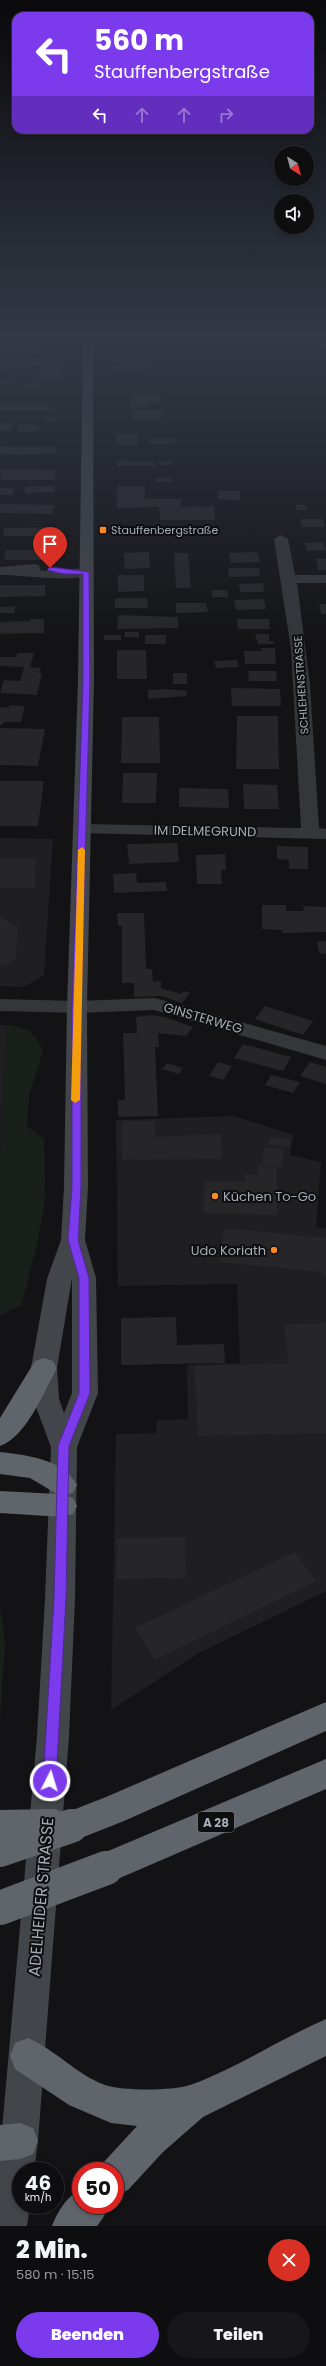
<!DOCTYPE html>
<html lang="de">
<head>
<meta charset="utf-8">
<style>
  body { margin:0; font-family:Poppins,sans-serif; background:#171719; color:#f1f3f6; height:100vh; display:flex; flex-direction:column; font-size:15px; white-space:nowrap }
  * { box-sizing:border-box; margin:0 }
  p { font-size:13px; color:#9b9c9f }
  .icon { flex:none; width:22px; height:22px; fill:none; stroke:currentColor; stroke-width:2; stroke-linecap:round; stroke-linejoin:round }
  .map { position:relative; height:2226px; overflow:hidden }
  .details { display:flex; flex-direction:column; background:#0e0e10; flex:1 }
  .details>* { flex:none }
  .top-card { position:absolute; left:12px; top:12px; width:302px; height:122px; border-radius:12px; box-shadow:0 2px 6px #0003,0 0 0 1px #2e2e30; background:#7c3aed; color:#fff; overflow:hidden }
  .needle { width:26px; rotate:144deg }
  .controls { position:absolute; left:274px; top:146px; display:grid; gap:8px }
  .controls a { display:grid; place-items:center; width:40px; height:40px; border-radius:50%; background:#0e0e10; box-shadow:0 2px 6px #0003,0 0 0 1px #2e2e30; font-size:20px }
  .speed { position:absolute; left:12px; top:2162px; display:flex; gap:8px; font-size:20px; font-weight:700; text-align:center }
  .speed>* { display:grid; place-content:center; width:52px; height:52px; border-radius:50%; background:#0e0e10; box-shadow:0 2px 6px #0003,0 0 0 1px #2e2e30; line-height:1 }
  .speed small { font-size:10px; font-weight:400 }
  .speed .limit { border:6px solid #d22; background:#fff; color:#111 }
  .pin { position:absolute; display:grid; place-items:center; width:34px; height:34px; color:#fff; margin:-41px -17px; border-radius:50% 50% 50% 0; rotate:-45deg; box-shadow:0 0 4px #0007 }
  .pin .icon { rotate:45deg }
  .me { position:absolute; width:44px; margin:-22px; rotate:5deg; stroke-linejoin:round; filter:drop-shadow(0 0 3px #0008) }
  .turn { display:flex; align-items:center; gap:14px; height:84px; padding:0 16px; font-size:18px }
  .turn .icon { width:52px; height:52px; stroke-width:2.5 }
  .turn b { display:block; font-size:28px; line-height:34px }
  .lanes { display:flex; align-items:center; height:38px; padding:0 16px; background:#0003; justify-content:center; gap:20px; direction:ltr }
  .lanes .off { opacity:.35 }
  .round { display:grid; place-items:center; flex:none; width:42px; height:42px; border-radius:21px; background:#171719 }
  .head { display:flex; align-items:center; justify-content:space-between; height:68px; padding:0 16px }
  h1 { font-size:24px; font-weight:800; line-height:30px }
  .cta { display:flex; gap:8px; margin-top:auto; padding:8px 16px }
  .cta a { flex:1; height:46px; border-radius:24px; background:#7c3aed; color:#fff; font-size:16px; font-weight:800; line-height:46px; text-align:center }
  .cta a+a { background:#171719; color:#f1f3f6 }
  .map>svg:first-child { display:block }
</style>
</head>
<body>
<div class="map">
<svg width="326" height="2226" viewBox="0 0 326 2226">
  <rect width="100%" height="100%" fill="#131315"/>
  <g fill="#1f1f22">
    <polygon points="0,838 53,839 44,975 24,987 0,986"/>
    <polygon points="0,1025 7,1025 0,1162"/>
    <polygon points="234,1116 293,1135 290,1155 321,1162 316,1227 326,1228 326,1591 197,1654 111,1710 116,1434 156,1433 157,1420 188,1419 187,1365 240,1363 237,1284 118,1286 116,1120"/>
  </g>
  <g fill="#192019">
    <path d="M7 1025C28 1028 34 1031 43 1051L29 1095 27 1126 44 1139 45 1200 37 1244 22 1304 0 1316V1162Z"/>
    <polygon points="0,1606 5,1642 0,1720"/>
  </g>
  <g fill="#262629">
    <rect x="0" y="344" width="40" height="8"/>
    <polygon points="34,358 45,358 45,365 0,370 0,362"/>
    <polygon points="130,365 148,366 149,370 114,371 113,366"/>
    <polygon points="63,367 63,379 35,379 36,373 44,373 44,368"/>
    <polygon points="1,381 13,381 12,384 1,384"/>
    <polygon points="43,382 42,389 26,389 27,383"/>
    <polygon points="131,394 161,394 160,403 147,403 147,407 130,407"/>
    <polygon points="0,403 50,404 50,411 0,411"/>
    <polygon points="131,410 162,410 161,419 131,419"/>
    <rect x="44" y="417" width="12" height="4"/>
    <polygon points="0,423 12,423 11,431 0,431"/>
    <polygon points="35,424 35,425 39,425 39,431 17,432 17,425"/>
    <polygon points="116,434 137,434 138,445 117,445"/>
    <polygon points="150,438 174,438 175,444 150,444"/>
    <polygon points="0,446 18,447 56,447 55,454 17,455 0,454"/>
    <polygon points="116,460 155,462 155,466 117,466"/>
    <polygon points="159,461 171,461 171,465 160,465"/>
    <polygon points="0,469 56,470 55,480 1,480"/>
    <polygon points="156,478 171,478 172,482 156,482"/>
    <polygon points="54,486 55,492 25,493 25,487"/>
    <polygon points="117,486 145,486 145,499 181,499 181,507 214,506 215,520 160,520 159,507 117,508"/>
    <polygon points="0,488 14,488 13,495 0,495"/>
    <polygon points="218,491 240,491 240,500 218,499"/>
    <polygon points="0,504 15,504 54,505 52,514 2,513 0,513"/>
    <polygon points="296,505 306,505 307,510 297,510"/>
    <polygon points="300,519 323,519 325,527 301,527"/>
    <polygon points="59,527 59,536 3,536 4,528"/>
    <polygon points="323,542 326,550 307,551 304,543"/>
    <polygon points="6,550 52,550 50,560 4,560"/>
    <polygon points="149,552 150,568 125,569 124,553"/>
    <polygon points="257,552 260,562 231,563 229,553"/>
    <polygon points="174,553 188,553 191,588 176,588"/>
    <polygon points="316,559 326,559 326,570 318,570"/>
    <polygon points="228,568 259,568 260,576 229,577"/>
    <polygon points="118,575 144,575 144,591 118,592"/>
    <polygon points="263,583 264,592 240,592 239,584"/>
    <polygon points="0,585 45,585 45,596 0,597"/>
    <polygon points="211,590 227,590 228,597 212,597"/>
    <polygon points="115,598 147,598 148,608 115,608"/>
    <polygon points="264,599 266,609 236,610 234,600"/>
    <polygon points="176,603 206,603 208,612 176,613"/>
    <polygon points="319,604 326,604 326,614 321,614"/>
    <polygon points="15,606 15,613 0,613 0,607"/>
    <polygon points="118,615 178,617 178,628 117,629"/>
    <polygon points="30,619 44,619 44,633 0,634 0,622 30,621"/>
    <polygon points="237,619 269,619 270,629 238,629"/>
    <polygon points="125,632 139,632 139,638 124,637"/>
    <polygon points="255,634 269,634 269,641 273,641 274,644 258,644"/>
    <rect x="104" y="635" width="17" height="5"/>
    <rect x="145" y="635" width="21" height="9"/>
    <polygon points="261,648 275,648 276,664 245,664 244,651 262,651"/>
    <polygon points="117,650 146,650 147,679 117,679"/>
    <polygon points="17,653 34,653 30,667 41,668 39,673 42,673 37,695 0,693 4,680 20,681 24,667 0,666 0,657 16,657"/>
    <polygon points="237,660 239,667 216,668 214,661"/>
    <polygon points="248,671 276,671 277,681 249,681"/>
    <rect x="173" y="673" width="14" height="11"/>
    <polygon points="231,688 280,689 281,706 232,706"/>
    <polygon points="168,689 187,691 187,696 148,699 148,690"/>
    <polygon points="9,705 25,706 21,722 3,722 3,725 0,725 0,707 9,708"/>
    <polygon points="237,716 278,716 279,769 236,769"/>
    <polygon points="122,717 159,717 160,763 121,763"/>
    <polygon points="0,728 45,729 38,766 0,765"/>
    <polygon points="123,773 157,773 156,803 122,803"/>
    <polygon points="0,781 44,781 38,826 0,826"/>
    <polygon points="243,784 277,785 279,809 244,809"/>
    <polygon points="179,788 228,789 229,808 179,807"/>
    <polygon points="177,843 179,862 129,864 127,844"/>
    <polygon points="277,846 308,847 308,869 289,869 289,860 277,859"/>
    <polygon points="225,854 226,870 221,870 222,884 197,884 196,855"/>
    <polygon points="36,858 35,888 0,888 0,859"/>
    <polygon points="136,873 137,883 166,882 167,891 114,893 113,874"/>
    <polygon points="262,905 286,905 286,911 304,911 303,906 326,907 326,932 282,933 282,930 262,929"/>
    <polygon points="117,913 144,913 146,969 152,969 153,982 161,981 161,988 181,994 183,991 190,993 182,1003 161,996 134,997 134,983 122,983 122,926 118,926"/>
    <polygon points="0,917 18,927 16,959 4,965 0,965"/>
    <polygon points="326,941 326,954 319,953 317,942"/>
    <polygon points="265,1006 313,1021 303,1035 255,1019"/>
    <polygon points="150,1015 165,1017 193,1027 186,1036 158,1033 159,1047 155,1047 158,1116 118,1117 118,1100 125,1100 123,1033 137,1033 136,1017"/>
    <polygon points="243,1044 291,1057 283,1071 234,1058"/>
    <polygon points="218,1062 232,1066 223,1080 209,1076"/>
    <polygon points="310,1062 326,1067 326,1084 300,1076"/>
    <polygon points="167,1063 183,1068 179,1074 162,1069"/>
    <polygon points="271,1075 300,1082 293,1093 265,1085"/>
    <polygon points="122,1121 155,1121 155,1137 221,1134 222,1159 122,1160"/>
    <polygon points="270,1137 290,1139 289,1147 268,1145"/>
    <polygon points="264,1147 284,1149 282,1167 262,1165"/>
    <polygon points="258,1166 277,1167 277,1215 203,1213 204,1182 245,1182 245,1174 258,1175"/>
    <polygon points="224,1228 326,1238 326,1276 321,1275 321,1272 219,1262"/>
    <polygon points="176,1317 177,1345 224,1344 225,1363 121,1365 121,1318"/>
    <polygon points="326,1323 326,1433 198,1436 194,1366 288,1363 284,1324"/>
    <polygon points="185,1537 186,1578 117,1579 117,1538"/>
    <polygon points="295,1552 316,1581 155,1660 135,1628"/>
  </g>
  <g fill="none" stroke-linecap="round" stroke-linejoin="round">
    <g fill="#34363a" fill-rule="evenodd">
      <polygon points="281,535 288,539 295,575 326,575 326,583 297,583 310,685 319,828 326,829 326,839 77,833 74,829 77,825 83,824 301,828 291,649 274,539"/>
      <path d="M34 564 39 565 40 570 46 571 86 568 93 572C84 585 17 574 0 575V567Z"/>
      <polygon points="155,998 326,1046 326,1060 154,1010 77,1013 0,1011 0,999 77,1001"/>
    </g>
    <path fill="#42454a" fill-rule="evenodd" d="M83 336H93L94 681 87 1007 88 1187 85 1240 96 1278 98 1393 77 1447 75 1599 69 1736 38 2141 34 2171H21V2205H30L27 2226H0V2152L37 1736 45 1599 51 1447 33 1399 31 1368 47 1279 61 1240 64 1187 67 1007 78 681ZM72 1278V1393L64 1413 59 1399 57 1368Z"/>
    <g fill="#60656b" fill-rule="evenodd">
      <path d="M44 1358 53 1361 57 1368C44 1392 26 1437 0 1446V1418L35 1361Z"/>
      <path d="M0 1452C26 1455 64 1459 77 1485L73 1493 65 1495 73 1498 77 1506 73 1514 63 1517 0 1513V1491L57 1494 30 1478 0 1474Z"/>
      <polygon points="326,1702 326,1731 124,1821 71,1842 60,1837 55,1826 60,1815 106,1797"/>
      <polygon points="326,1759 326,1789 106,1884 94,1879 90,1868 94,1857"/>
      <path d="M326 2019V2056L203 2117 163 2152 128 2190 115 2196V2171H99L102 2164 137 2126 111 2123 69 2105 15 2069 10 2056 15 2043 28 2038C56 2050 77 2075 105 2085 122 2091 173 2091 190 2085 237 2068 280 2039 326 2019Z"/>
      <polygon points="20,2123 33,2128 38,2141 33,2154 20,2159 0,2161 0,2125"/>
      <path d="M81 2190V2205H109L103 2218 97 2226H52C57 2213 67 2195 81 2190Z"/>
    </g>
    <g stroke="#60656b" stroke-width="34">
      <polyline points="0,1827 52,1826"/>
      <polyline points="0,1850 71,1826"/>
      <polyline points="0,1908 106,1868"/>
    </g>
  </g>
  <linearGradient id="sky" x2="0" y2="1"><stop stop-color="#0a0a0c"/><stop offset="0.52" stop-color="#333946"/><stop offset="1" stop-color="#333946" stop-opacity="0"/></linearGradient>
  <rect width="326" height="648" fill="url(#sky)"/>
  <polygon fill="#7c3aed" stroke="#51269a" points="50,567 89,572 90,681 81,1007 81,1187 78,1240 89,1278 90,1393 69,1446 66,1599 56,1781 55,1785 50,1787 45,1785 43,1781 54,1599 58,1446 79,1393 79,1278 68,1240 72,1187 72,1007 83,681 83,574 64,574 47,570"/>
  <polygon fill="#f59e0b" points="82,847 85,850 80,1100 75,1103 71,1100 78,850"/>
  <g fill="#f98827" stroke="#0e0e10" stroke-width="1.5">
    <rect x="99" y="526" width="8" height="8" rx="2"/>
    <circle cx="215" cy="1196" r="4"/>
    <circle cx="274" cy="1250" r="4"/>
  </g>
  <g text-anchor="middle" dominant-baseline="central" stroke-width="4" stroke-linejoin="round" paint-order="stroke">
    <g font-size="11" fill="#a4adb6" stroke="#0e0e10" text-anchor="start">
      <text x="111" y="530">Stauffenbergstraße</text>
    </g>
    <g font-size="11" fill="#a4adb6" stroke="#0e0e10">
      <text transform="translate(301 685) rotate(-94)">SCHLEHENSTRASSE</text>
    </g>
    <rect fill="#0e0e10" stroke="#777d84" stroke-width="1" x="198" y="1812" width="36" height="20" rx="3"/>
    <g font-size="12" font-weight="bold" fill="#a4adb6">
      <text x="216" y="1822">A 28</text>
    </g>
    <g font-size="13" fill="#a4adb6" stroke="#0e0e10">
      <text transform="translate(205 831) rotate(1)">IM DELMEGRUND</text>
      <text transform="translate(203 1018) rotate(16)">GINSTERWEG</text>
    </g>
    <g font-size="13" fill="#a4adb6" stroke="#0e0e10" text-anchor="start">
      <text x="223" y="1196">Küchen To-Go</text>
      <text x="266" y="1250" text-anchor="end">Udo Koriath</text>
    </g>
    <g font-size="16" fill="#a4adb6" stroke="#0e0e10">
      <text transform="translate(41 1897) rotate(-85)">ADELHEIDER STRASSE</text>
    </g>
  </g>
</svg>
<div class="controls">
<a><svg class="needle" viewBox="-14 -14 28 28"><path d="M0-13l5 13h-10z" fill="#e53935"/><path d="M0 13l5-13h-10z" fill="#9b9c9f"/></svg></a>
<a><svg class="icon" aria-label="sound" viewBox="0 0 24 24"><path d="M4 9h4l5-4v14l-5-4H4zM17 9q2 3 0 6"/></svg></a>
</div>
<div class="speed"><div>46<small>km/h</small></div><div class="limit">50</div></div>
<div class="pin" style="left:50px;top:568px;background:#d93025"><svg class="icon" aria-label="arrive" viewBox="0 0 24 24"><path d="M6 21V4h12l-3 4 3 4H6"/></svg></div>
<svg class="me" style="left:50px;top:1781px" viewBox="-20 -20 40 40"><circle r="17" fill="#7c3aed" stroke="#fff" stroke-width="3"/><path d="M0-11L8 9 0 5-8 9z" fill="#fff"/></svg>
<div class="top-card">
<div class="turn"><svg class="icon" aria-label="left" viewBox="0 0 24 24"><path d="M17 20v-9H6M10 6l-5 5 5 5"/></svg><div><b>560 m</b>Stauffenbergstraße</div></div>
<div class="lanes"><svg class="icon" aria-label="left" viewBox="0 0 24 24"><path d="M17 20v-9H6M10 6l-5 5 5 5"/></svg><svg class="icon off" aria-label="ahead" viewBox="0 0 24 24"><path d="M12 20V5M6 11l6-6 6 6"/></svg><svg class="icon off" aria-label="ahead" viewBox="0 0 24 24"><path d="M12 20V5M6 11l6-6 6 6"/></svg><svg class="icon off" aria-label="right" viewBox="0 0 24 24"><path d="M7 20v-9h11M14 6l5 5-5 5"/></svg></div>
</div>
</div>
<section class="details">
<div class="head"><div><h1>2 Min.</h1><p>580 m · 15:15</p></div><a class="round" style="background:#d93025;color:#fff"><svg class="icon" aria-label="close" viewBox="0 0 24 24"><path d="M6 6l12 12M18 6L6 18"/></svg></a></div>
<div class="cta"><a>Beenden</a><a>Teilen</a></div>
</section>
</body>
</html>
